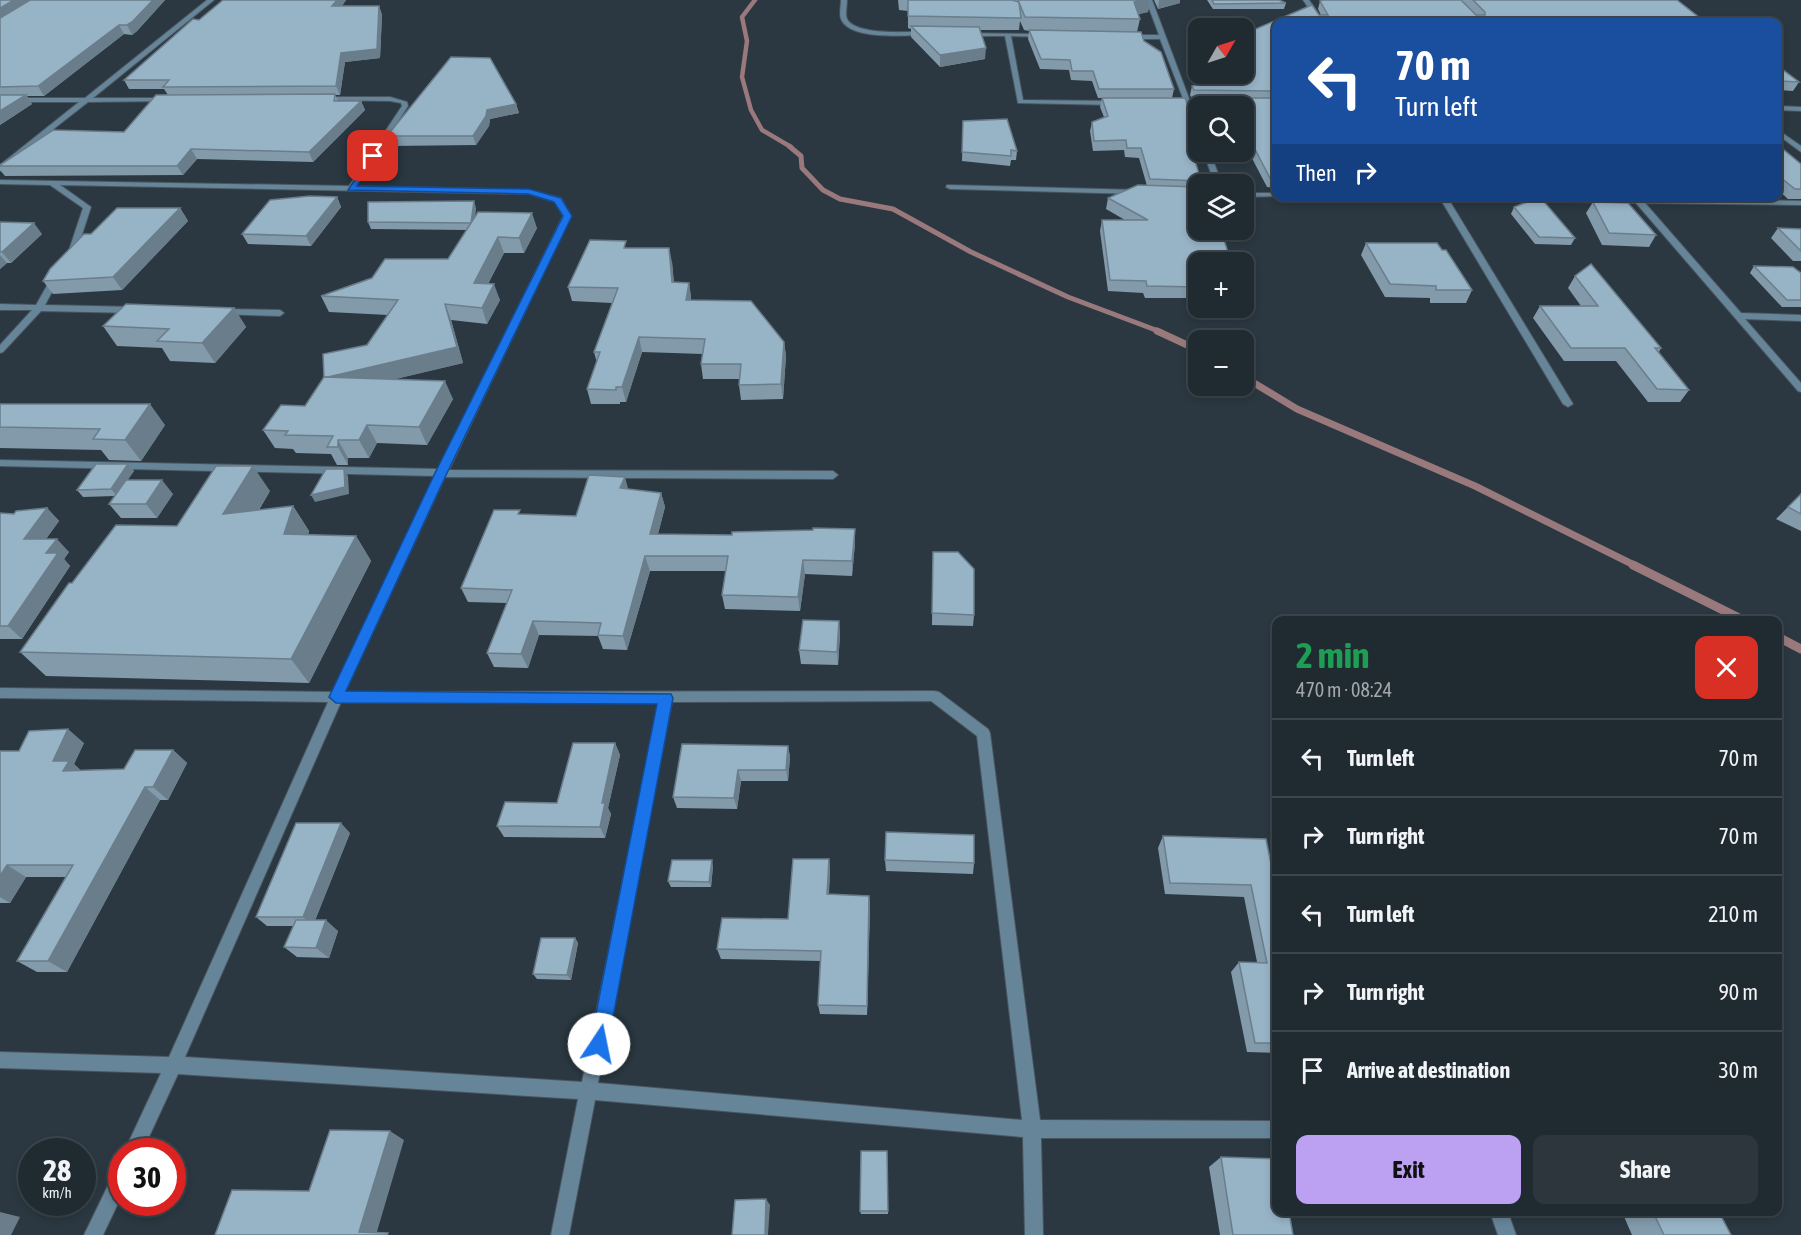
<!DOCTYPE html>
<html lang="en">
<head>
<meta charset="utf-8">
<style>
  body { margin:0; font-family:"Asap Condensed",sans-serif; background:#2d363d; color:#f1f3f6; height:100vh; display:flex; flex-direction:column; font-size:22px; white-space:nowrap }
  * { box-sizing:border-box; margin:0 }
  p { font-size:20px; color:#a2a7ab }
  .icon { flex:none; width:33px; height:33px; fill:none; stroke:currentColor; stroke-width:2; stroke-linecap:round; stroke-linejoin:round }
  .map { position:relative; flex:1; overflow:hidden }
  .sheet { position:absolute; left:1272px; top:616px; width:510px; height:600px; display:flex; flex-direction:column; background:#202a31; border-radius:12px; box-shadow:0 3px 9px #0003,0 0 0 2px #3d464d }
  .sheet>* { flex:none }
  .banner { position:absolute; left:1272px; top:18px; width:510px; height:183px; border-radius:12px; box-shadow:0 3px 9px #0003,0 0 0 2px #3d464d; background:#1a4fa0; color:#fff; overflow:hidden }
  .needle { width:39px; rotate:51deg }
  .controls { position:absolute; left:1188px; top:18px; display:grid; gap:12px }
  .controls a { display:grid; place-items:center; width:66px; height:66px; border-radius:12px; background:#202a31; box-shadow:0 3px 9px #0003,0 0 0 2px #3d464d; font-size:30px }
  .speed { position:absolute; left:18px; top:1138px; display:flex; gap:12px; font-size:30px; font-weight:700; text-align:center }
  .speed>* { display:grid; place-content:center; width:78px; height:78px; border-radius:50%; background:#202a31; box-shadow:0 3px 9px #0003,0 0 0 2px #3d464d; line-height:1 }
  .speed small { font-size:15px; font-weight:400 }
  .speed .limit { border:9px solid #d22; background:#fff; color:#111 }
  .pin { position:absolute; display:grid; place-items:center; width:51px; height:51px; color:#fff; margin:-26px; border-radius:12px; box-shadow:0 3px 9px #0006 }
  .me { position:absolute; width:66px; margin:-33px; rotate:11deg; stroke-linejoin:round; filter:drop-shadow(0 0 4px #0008) }
  .turn { display:flex; align-items:center; gap:21px; height:126px; padding:0 24px; font-size:27px }
  .turn .icon { width:78px; height:78px; stroke-width:2.5 }
  .turn b { display:block; font-size:42px; line-height:51px }
  .then { display:flex; align-items:center; height:57px; padding:0 24px; background:#0003; gap:12px; font-size:22px }
  .round { display:grid; place-items:center; flex:none; width:63px; height:63px; border-radius:12px; background:#2d363d }
  .headline { display:flex; align-items:center; justify-content:space-between; height:102px; padding:0 24px }
  h1 { font-size:36px; font-weight:700; line-height:45px; color:#1e9e55 }
  .button { display:flex; gap:12px; margin-top:auto; padding:12px 24px }
  .button a { flex:1; height:69px; border-radius:12px; background:#bca0f2; color:#111; font-size:24px; font-weight:700; line-height:69px; text-align:center }
  .button a+a { background:#2d363d; color:#f1f3f6 }
  ul { padding:0; list-style:none }
  li { display:flex; align-items:center; gap:18px; height:78px; padding:0 24px; border-top:2px solid #3d464d }
  li div { flex:1 }
  li b { display:block; font-size:22px }
  li em { font-style:normal }
  .map>svg:first-child { display:block }
</style>
</head>
<body>
<div class="map">
<svg width="1801" height="1235" viewBox="0 0 1801 1235">
  <rect width="100%" height="100%" fill="#2b3841"/>
  <g fill="none" stroke-linecap="round" stroke-linejoin="round">
    <polyline stroke="#99797c" stroke-width="4.5" points="755,0 742,17 747,41 742,77 751,110 762,130 791,147"/>
    <polyline stroke="#99797c" stroke-width="5" points="789,146 801,156 802,168 823,190 840,199 893,209 971,252 1068,297 1161,332"/>
    <g stroke="#99797c" stroke-width="7">
      <polyline points="1157,331 1198,350"/>
      <polyline points="1244,377 1297,409 1475,486 1636,566"/>
    </g>
    <g stroke="#99797c" stroke-width="9">
      <polyline points="1633,565 1745,621"/>
      <polyline points="1778,637 1801,649"/>
    </g>
    <defs>
      <g id="minor">
        <polygon points="207,0 214,0 93,98 167,98 170,100 169,101 88,102 0,171 0,165 79,102 0,102 0,98 85,98"/>
        <path d="M841 0H847C847 6 845 14 847 19 856 36 910 32 927 31L930 33 927 35C907 35 850 41 841 19 839 14 841 6 841 0Z"/>
        <polygon points="1146,0 1152,0 1190,101 1212,102 1215,104 1212,106 1192,106 1198,123 1198,133 1194,131 1185,105 1170,103 1173,101 1184,101 1160,39 1127,39 1124,37 1127,35 1159,35"/>
        <polygon points="1303,0 1309,0 1324,22 1318,22"/>
        <polygon points="963,33 1046,34 1044,37 1011,36 1023,100 1116,101 1119,103 1116,105 1018,103 1005,36 965,36"/>
        <path d="M322 97H390L407 102 408 106 356 186 529 190 561 198 571 216 449 470 833 471 838 475 833 479 445 477 345 692 934 691 939 692 988 729 990 733 1040 1120 1276 1121V1138H1041L1043 1235H1025L1023 1137 595 1100 569 1235H551L578 1099 178 1074 142 1152H124L161 1073 0 1068V1052L169 1057 328 702 0 698V688L333 692 435 476 0 466V460L438 469 563 216 555 202 529 194 60 185 91 207 76 253 72 255 68 253 83 208 50 185 0 184V180L349 186 402 106 401 103 390 101 320 100V98ZM931 701 977 736 1022 1120 598 1083 672 702ZM341 702H659L582 1082 185 1057Z"/>
        <polygon points="1778,106 1801,107 1801,111 1778,110"/>
        <polygon points="1778,130 1801,146 1801,152 1778,135"/>
        <polygon points="1203,152 1210,152 1222,184 1215,184"/>
        <polygon points="947,185 1138,190 1142,192 1138,194 950,189 946,187"/>
        <polygon points="1244,193 1276,193 1276,196 1279,196 1244,197"/>
        <polygon points="1336,196 1525,196 1801,201 1801,205 1645,203 1741,313 1801,315 1801,321 1745,319 1801,383 1801,392 1798,391 1636,203 1449,200 1573,404 1568,407 1563,404 1441,200 1339,198"/>
        <polygon points="57,272 61,275 45,305 135,307 139,310 135,313 41,311 3,352 0,353 0,345 32,310 0,310 0,304 36,305 53,275"/>
        <polygon points="221,309 280,310 284,313 280,316 218,314 218,310"/>
        <polygon points="122,1166 122,1195 103,1235 84,1235 116,1169"/>
        <polygon points="1490,1212 1508,1212 1516,1235 1498,1235"/>
      </g>
    </defs>
    <use href="#minor" stroke="#4a565f" stroke-width="2"/>
    <use href="#minor" fill="#678599" fill-rule="evenodd"/>
  </g>
  <g fill="#829aaa">
    <polygon points="0,0 165,0 137,31 132,35 124,34 44,96 27,96 32,104 0,125"/>
    <polygon points="223,0 346,0 342,6 379,6 382,15 380,58 345,62 340,95 335,95 338,101 361,101 365,110 313,162 197,159 183,175 5,176 0,170 0,165 124,132 168,95 164,89 129,89 124,80"/>
    <polygon points="898,0 1150,0 1148,12 1138,14 1140,19 1137,32 1144,41 1174,89 1172,98 1194,122 1198,125 1198,143 1190,143 1201,181 1200,184 1198,184 1198,298 1145,298 1143,293 1108,291 1100,231 1102,220 1125,220 1106,209 1108,198 1147,186 1139,158 1125,157 1124,150 1093,151 1090,131 1092,122 1104,117 1100,107 1102,98 1098,98 1092,81 1071,80 1069,70 1040,69 1028,39 1029,31 1024,30 1020,21 1019,30 980,30 985,59 940,67 911,37 911,29 908,28 908,11 899,10"/>
    <polygon points="1154,0 1180,0 1180,3 1158,9"/>
    <polygon points="1207,0 1279,0 1286,3 1284,9 1213,9"/>
    <polygon points="1323,0 1461,0 1476,15 1461,0 1677,0 1700,18 1716,18 1721,22 1276,22 1276,188 1267,187 1245,145 1244,145 1244,106 1198,106 1198,118 1195,107 1197,99 1192,99 1190,95 1192,86 1224,79 1221,74 1244,74 1244,34 1312,5 1319,15 1321,15 1318,9 1320,1"/>
    <polygon points="1778,66 1799,82 1793,91 1778,90"/>
    <polygon points="516,104 519,113 490,119 489,126 476,145 391,146 387,136"/>
    <polygon points="963,121 1017,151 1016,160 1011,160 1010,166 962,161"/>
    <polygon points="1778,145 1801,164 1801,199 1788,199 1778,190"/>
    <polygon points="337,197 341,207 311,246 248,244 242,234"/>
    <polygon points="1593,202 1656,235 1649,247 1602,245 1586,213"/>
    <polygon points="1514,207 1575,238 1571,245 1535,244 1511,214"/>
    <polygon points="180,208 188,221 122,290 53,294 43,281 91,234"/>
    <polygon points="476,208 475,216 537,228 524,253 504,253 488,284 500,300 487,324 451,320 463,363 395,379 453,399 427,445 377,443 369,458 348,458 348,465 337,465 331,454 296,453 293,449 275,448 263,430 305,406 367,345 388,315 329,312 321,296 448,259 467,230 371,229 368,222"/>
    <polygon points="0,222 42,234 11,263 7,263 0,269"/>
    <polygon points="1778,228 1801,229 1801,261 1793,261 1771,238"/>
    <polygon points="1366,243 1442,250 1472,290 1466,303 1430,303 1430,298 1385,297 1361,255"/>
    <polygon points="628,248 672,262 674,283 689,283 691,297 691,300 784,342 786,356 783,399 741,400 739,385 740,379 703,379 701,364 703,354 642,352 626,402 620,402 620,404 591,404 587,389 597,363 594,352 612,303 572,301 568,287"/>
    <polygon points="1754,266 1801,273 1801,307 1782,307 1750,273"/>
    <polygon points="1575,276 1661,348 1659,352 1689,390 1680,402 1648,402 1616,361 1564,361 1533,318 1540,306 1581,306 1568,288"/>
    <polygon points="234,308 246,327 215,363 170,361 162,348 117,346 103,326"/>
    <polygon points="0,404 165,425 141,461 109,460 101,450 0,448"/>
    <polygon points="128,464 134,471 127,480 173,494 157,518 121,518 109,504 115,496 83,497 77,490"/>
    <polygon points="628,489 661,493 665,507 658,534 855,543 852,576 805,574 800,611 725,609 722,595 726,571 650,571 627,650 603,649 598,636 539,635 528,668 494,667 487,653 507,603 468,602 461,588 522,514 576,516"/>
    <polygon points="270,491 259,510 293,506 309,531 308,535 356,536 371,561 309,683 46,676 20,652 72,583 177,526"/>
    <polygon points="1801,494 1801,531 1776,519"/>
    <polygon points="47,508 59,521 46,539 69,552 64,559 70,566 22,639 0,639 0,513 14,514"/>
    <polygon points="933,552 974,615 973,626 932,625"/>
    <polygon points="839,621 840,635 838,665 801,664 799,650"/>
    <polygon points="84,743 74,764 80,770 124,769 173,750 187,763 168,800 160,800 67,972 37,972 17,961 66,877 26,877 10,903 0,903 0,751 19,751"/>
    <polygon points="615,743 620,755 608,808 611,814 605,838 504,837 497,826 557,803"/>
    <polygon points="788,746 790,757 788,781 741,781 737,809 677,808 673,797"/>
    <polygon points="350,833 315,920 338,931 329,958 297,957 284,947 293,926 267,926 256,917"/>
    <polygon points="1163,836 1276,889 1276,1053 1247,1052 1231,972 1239,962 1257,962 1244,897 1165,894 1158,848"/>
    <polygon points="829,859 830,870 829,894 869,896 870,907 867,1015 820,1014 818,1005 820,961 721,959 717,949 788,919"/>
    <polygon points="885,860 974,863 973,874 886,871"/>
    <polygon points="713,866 711,887 671,887 668,881"/>
    <polygon points="575,938 578,943 571,980 537,979 533,974"/>
    <polygon points="887,1151 888,1214 861,1214 860,1211"/>
    <polygon points="1221,1157 1293,1235 1220,1235 1209,1167"/>
    <polygon points="1622,1212 1719,1212 1731,1235 1632,1235"/>
  </g>
  <g fill="#6a7d8b">
    <polygon points="14,0 34,0 0,20 0,8"/>
    <polygon points="153,0 165,0 137,31 132,35 127,25"/>
    <polygon points="337,0 346,0 336,14 332,6"/>
    <polygon points="1143,0 1150,0 1148,12 1132,16 1134,2"/>
    <polygon points="1159,0 1180,0 1180,3 1158,9"/>
    <polygon points="379,6 382,15 380,58 345,62 340,95 336,86 341,53"/>
    <polygon points="119,25 124,34 44,96 38,86"/>
    <polygon points="986,48 985,59 940,67 940,55"/>
    <polygon points="26,95 32,104 0,125 0,111"/>
    <polygon points="361,101 365,110 313,162 309,152"/>
    <polygon points="516,104 519,113 490,119 489,126 476,145 473,136 487,110"/>
    <polygon points="191,149 197,159 183,175 177,166"/>
    <polygon points="337,197 341,207 311,246 306,236"/>
    <polygon points="474,201 476,208 473,230 471,223"/>
    <polygon points="180,208 188,221 122,290 113,277"/>
    <polygon points="532,213 537,228 524,253 519,238"/>
    <polygon points="34,223 42,234 11,263 2,252"/>
    <polygon points="498,237 504,253 480,299 474,283"/>
    <polygon points="669,248 672,262 675,297 672,282"/>
    <polygon points="0,255 7,263 0,269"/>
    <polygon points="689,283 691,297 688,314 686,300"/>
    <polygon points="494,284 500,300 487,324 482,308"/>
    <polygon points="445,304 451,320 463,363 333,394 324,378"/>
    <polygon points="234,308 246,327 215,363 202,343"/>
    <polygon points="639,337 642,352 626,402 622,387"/>
    <polygon points="784,342 786,356 783,399 781,384"/>
    <polygon points="445,381 453,399 427,445 419,427"/>
    <polygon points="150,404 165,425 141,461 125,440"/>
    <polygon points="367,425 377,443 369,458 359,440"/>
    <polygon points="338,440 348,458 348,465 338,447"/>
    <polygon points="128,464 134,471 117,496 111,489"/>
    <polygon points="253,466 270,491 241,539 223,514"/>
    <polygon points="344,469 348,476 349,494 315,502 311,495"/>
    <polygon points="625,477 629,492 620,488"/>
    <polygon points="162,480 173,494 157,518 146,504"/>
    <polygon points="661,493 665,507 654,548 650,534"/>
    <polygon points="293,506 309,531 301,559 284,534"/>
    <polygon points="47,508 59,521 36,552 24,539"/>
    <polygon points="855,529 855,543 852,576 852,561"/>
    <polygon points="356,536 371,561 309,683 291,659"/>
    <polygon points="57,539 69,552 64,559 70,566 22,639 8,626 46,553"/>
    <polygon points="645,556 650,571 627,650 623,636"/>
    <polygon points="803,560 805,574 800,611 798,597"/>
    <polygon points="533,621 539,635 528,668 521,654"/>
    <polygon points="839,621 840,635 838,665 837,652"/>
    <polygon points="68,729 84,743 74,764 85,774 79,784 53,761"/>
    <polygon points="615,743 620,755 608,808 611,814 605,838 600,827 602,803"/>
    <polygon points="788,746 790,757 788,781 786,770"/>
    <polygon points="173,750 187,763 168,800 153,787"/>
    <polygon points="738,770 741,781 737,809 734,798"/>
    <polygon points="145,787 160,800 67,972 48,961"/>
    <polygon points="341,823 350,833 313,926 303,917"/>
    <polygon points="829,859 830,870 828,905 827,894"/>
    <polygon points="712,860 713,866 711,887 709,882"/>
    <polygon points="7,865 26,877 10,903 0,897 0,876"/>
    <polygon points="869,896 870,907 867,1015 867,1006"/>
    <polygon points="326,920 338,931 329,958 316,948"/>
    <polygon points="575,938 578,943 571,980 567,975"/>
    <polygon points="390,1131 404,1140 376,1235 359,1232"/>
    <polygon points="766,1199 770,1205 768,1235 765,1235"/>
    <polygon points="0,1212 20,1217 11,1235 0,1235"/>
  </g>
  <g fill="#97b3c6" stroke="#6a7d8b" stroke-width="1.5">
    <polygon points="0,0 14,0 0,8"/>
    <polygon points="30,0 153,0 132,22 127,25 119,25 38,86 0,87 0,18"/>
    <polygon points="223,0 337,0 332,6 379,6 377,49 341,53 336,86 163,87 169,80 124,80 193,19 199,20"/>
    <polygon points="908,0 1012,0 1019,2 1021,18 908,16"/>
    <polygon points="1018,0 1143,0 1134,2 1140,19 1025,17"/>
    <polygon points="1212,0 1279,0 1286,3 1214,4"/>
    <polygon points="1323,0 1461,0 1476,15 1485,15 1485,12 1473,0 1677,0 1700,18 1716,18 1721,22 1276,22 1276,91 1194,90 1192,86 1229,78 1227,74 1244,74 1244,34 1312,5 1319,15 1328,15 1320,1"/>
    <polygon points="911,26 979,27 986,48 940,55"/>
    <polygon points="1029,30 1141,32 1144,41 1161,52 1174,89 1099,89 1093,71 1072,71 1070,60 1041,59"/>
    <polygon points="451,57 490,58 516,104 487,110 486,116 473,136 387,136"/>
    <polygon points="1778,66 1799,82 1778,81"/>
    <polygon points="335,94 334,101 361,101 309,152 191,149 177,166 0,166 0,165 53,130 124,132 156,95"/>
    <polygon points="0,95 26,95 0,111"/>
    <polygon points="1102,98 1185,98 1194,122 1198,125 1198,134 1187,133 1201,181 1150,179 1141,148 1127,148 1126,140 1094,141 1092,122 1108,116"/>
    <polygon points="1197,98 1276,98 1276,178 1270,178 1248,136 1244,135 1244,106 1200,106"/>
    <polygon points="1007,119 1017,151 1011,150 1011,156 962,152 963,121"/>
    <polygon points="1778,145 1801,164 1801,189 1795,189 1781,178 1778,177"/>
    <polygon points="1138,185 1198,187 1198,230 1221,230 1231,262 1198,262 1198,287 1147,286 1146,281 1110,280 1102,220 1148,220 1108,198"/>
    <polygon points="310,196 337,197 306,236 242,234 270,200"/>
    <polygon points="1540,197 1575,238 1539,237 1514,207"/>
    <polygon points="474,201 471,223 368,222 368,202"/>
    <polygon points="1593,202 1628,203 1656,235 1609,233"/>
    <polygon points="117,208 180,208 113,277 43,281 50,269 84,234 91,234"/>
    <polygon points="478,212 532,213 519,238 498,237 474,283 494,284 482,308 445,304 457,347 328,377 324,377 323,354 367,345 398,300 321,296 372,278 385,259 448,259"/>
    <polygon points="0,222 34,223 2,252 0,252"/>
    <polygon points="1778,228 1801,229 1801,251"/>
    <polygon points="590,240 626,241 624,248 669,248 672,282 689,283 686,300 751,301 784,342 781,384 739,385 741,364 701,364 705,339 639,337 622,387 616,387 616,390 587,389 600,352 594,352 618,288 568,287"/>
    <polygon points="1366,243 1437,243 1442,250 1446,250 1472,290 1436,290 1436,286 1390,284"/>
    <polygon points="1591,264 1661,348 1655,348 1689,390 1657,389 1625,348 1571,348 1540,306 1598,306 1575,276"/>
    <polygon points="1754,266 1793,267 1801,273 1801,300 1787,300"/>
    <polygon points="126,304 234,308 202,343 157,341 169,329 103,326"/>
    <polygon points="324,377 445,381 419,427 367,425 359,440 338,440 338,447 327,447 333,436 285,435 288,431 263,430 281,405 305,406"/>
    <polygon points="0,404 150,404 125,440 93,439 100,429 0,427"/>
    <polygon points="96,464 128,464 111,489 77,490"/>
    <polygon points="216,466 253,466 223,514 293,506 284,534 356,536 291,659 20,652 69,583 72,583 116,525 177,526"/>
    <polygon points="326,469 344,469 345,487 311,495"/>
    <polygon points="589,475 625,477 620,488 661,493 650,534 732,535 732,532 813,530 813,528 855,529 852,561 803,560 798,597 722,595 728,556 645,556 623,636 598,635 601,623 533,621 521,654 487,653 512,590 461,588 494,510 520,510 518,514 576,516"/>
    <polygon points="126,480 162,480 146,504 109,504"/>
    <polygon points="1801,494 1801,514 1788,507"/>
    <polygon points="47,508 24,539 57,539 46,553 58,553 8,626 0,626 0,513 14,514 16,511"/>
    <polygon points="933,552 958,552 974,569 974,615 932,613"/>
    <polygon points="803,620 839,621 837,652 799,650"/>
    <polygon points="68,729 53,761 69,761 63,771 124,769 135,750 173,750 153,787 145,787 48,961 17,961 73,865 7,865 0,876 0,751 19,751 29,731"/>
    <polygon points="573,743 615,743 602,803 605,803 600,827 497,826 505,802 557,803"/>
    <polygon points="682,744 788,746 786,770 738,770 734,798 673,797"/>
    <polygon points="296,823 341,823 303,917 256,917"/>
    <polygon points="886,832 974,835 974,863 885,860"/>
    <polygon points="1163,836 1266,839 1276,889 1276,1043 1255,1043 1239,962 1267,963 1251,885 1170,883"/>
    <polygon points="793,859 829,859 827,894 869,896 867,1006 818,1005 821,951 717,949 722,918 788,919"/>
    <polygon points="672,860 712,860 709,882 668,881"/>
    <polygon points="296,920 326,920 316,948 284,947"/>
    <polygon points="541,938 575,938 567,975 533,974"/>
    <polygon points="330,1130 390,1131 359,1232 388,1233 387,1235 215,1235 232,1190 309,1191"/>
    <polygon points="861,1151 887,1151 888,1211 860,1211"/>
    <polygon points="1221,1157 1276,1159 1276,1212 1289,1212 1293,1235 1233,1235"/>
    <polygon points="766,1199 765,1235 732,1235 735,1200"/>
    <polygon points="1653,1212 1719,1212 1731,1235 1664,1235"/>
  </g>
  <polygon fill="#1a73e8" stroke="#114b97" stroke-width="1.5" points="373,153 377,156 357,186 529,189 561,198 572,216 447,473 346,691 671,694 673,698 608,1044 606,1051 599,1054 593,1051 590,1044 657,704 336,703 329,697 435,473 563,216 554,202 528,194 348,190"/>
</svg>
<div class="controls">
<a><svg class="needle" viewBox="-14 -14 28 28"><path d="M0-13l5 13h-10z" fill="#e53935"/><path d="M0 13l5-13h-10z" fill="#a2a7ab"/></svg></a>
<a><svg class="icon" aria-label="search" viewBox="0 0 24 24"><circle cx="10" cy="10" r="6"/><path d="M15 15l6 6"/></svg></a>
<a><svg class="icon" aria-label="layers" viewBox="0 0 24 24"><path d="M12 4l9 5-9 5-9-5zM3 14l9 5 9-5"/></svg></a>
<a>+</a>
<a>−</a>
</div>
<div class="speed"><div>28<small>km/h</small></div><div class="limit">30</div></div>
<div class="pin" style="left:373px;top:156px;background:#d93025"><svg class="icon" aria-label="arrive" viewBox="0 0 24 24"><path d="M6 21V4h12l-3 4 3 4H6"/></svg></div>
<svg class="me" style="left:599px;top:1044px" viewBox="-20 -20 40 40"><circle r="19" fill="#fff"/><path d="M0-13L10 11 0 6-10 11z" fill="#1a73e8"/></svg>
<div class="banner">
<div class="turn"><svg class="icon" aria-label="left" viewBox="0 0 24 24"><path d="M17 20v-9H6M10 6l-5 5 5 5"/></svg><div><b>70 m</b>Turn left</div></div>
<div class="then">Then<svg class="icon" aria-label="right" viewBox="0 0 24 24"><path d="M7 20v-9h11M14 6l5 5-5 5"/></svg></div>
</div>
<section class="sheet">
<div class="headline"><div><h1>2 min</h1><p>470 m · 08:24</p></div><a class="round" style="background:#d93025;color:#fff"><svg class="icon" aria-label="close" viewBox="0 0 24 24"><path d="M6 6l12 12M18 6L6 18"/></svg></a></div>
<ul>
<li><svg class="icon" aria-label="left" viewBox="0 0 24 24"><path d="M17 20v-9H6M10 6l-5 5 5 5"/></svg><div><b>Turn left</b></div><em>70 m</em></li>
<li><svg class="icon" aria-label="right" viewBox="0 0 24 24"><path d="M7 20v-9h11M14 6l5 5-5 5"/></svg><div><b>Turn right</b></div><em>70 m</em></li>
<li><svg class="icon" aria-label="left" viewBox="0 0 24 24"><path d="M17 20v-9H6M10 6l-5 5 5 5"/></svg><div><b>Turn left</b></div><em>210 m</em></li>
<li><svg class="icon" aria-label="right" viewBox="0 0 24 24"><path d="M7 20v-9h11M14 6l5 5-5 5"/></svg><div><b>Turn right</b></div><em>90 m</em></li>
<li><svg class="icon" aria-label="arrive" viewBox="0 0 24 24"><path d="M6 21V4h12l-3 4 3 4H6"/></svg><div><b>Arrive at destination</b></div><em>30 m</em></li>
</ul>
<div class="button"><a>Exit</a><a>Share</a></div>
</section>
</div>
</body>
</html>
